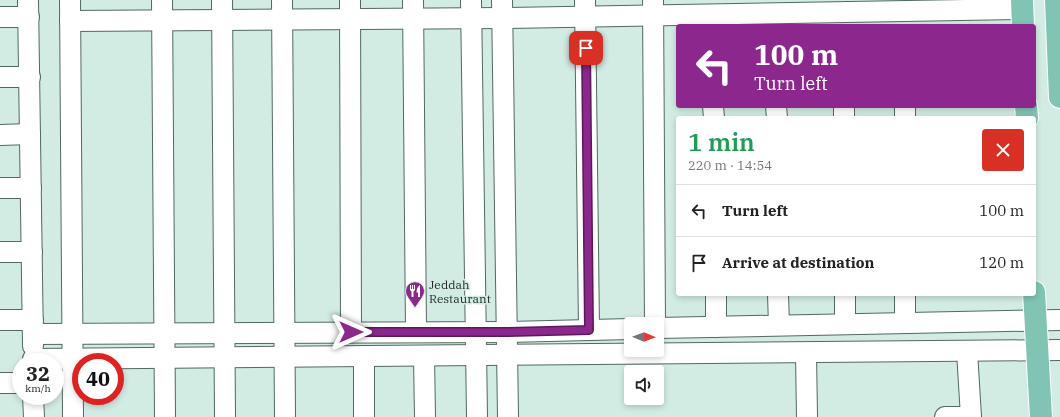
<!DOCTYPE html>
<html lang="en">
<head>
<meta charset="utf-8">
<style>
  body { margin:0; font-family:"IBM Plex Serif",serif; background:#f6f6f6; color:#222; height:100vh; display:flex; flex-direction:column; font-size:15px; white-space:nowrap }
  * { box-sizing:border-box; margin:0 }
  p { font-size:13px; color:#767676 }
  .icon { flex:none; width:22px; height:22px; fill:none; stroke:currentColor; stroke-width:2; stroke-linecap:round; stroke-linejoin:round }
  .map { position:relative; flex:1; overflow:hidden }
  .sheet { position:absolute; left:676px; top:116px; width:360px; height:180px; display:flex; flex-direction:column; background:#fff; border-radius:4px; box-shadow:0 2px 6px #0003 }
  .sheet>* { flex:none }
  .top-card { position:absolute; left:676px; top:24px; width:360px; height:84px; border-radius:4px; box-shadow:0 2px 6px #0003; background:#8c278d; color:#fff; overflow:hidden }
  .needle { width:26px; rotate:91deg }
  .fabs { position:absolute; left:624px; top:317px; display:grid; gap:8px }
  .fabs a { display:grid; place-items:center; width:40px; height:40px; border-radius:4px; background:#fff; box-shadow:0 2px 6px #0003; font-size:20px }
  .speed { position:absolute; left:12px; top:353px; display:flex; gap:8px; font-size:20px; font-weight:700; text-align:center }
  .speed>* { display:grid; place-content:center; width:52px; height:52px; border-radius:50%; background:#fff; box-shadow:0 2px 6px #0003; line-height:1 }
  .speed small { font-size:10px; font-weight:400 }
  .speed .limit { border:6px solid #d22; background:#fff; color:#111 }
  .pin { position:absolute; display:grid; place-items:center; width:34px; height:34px; color:#fff; margin:-17px; border-radius:8px; box-shadow:0 2px 6px #0006 }
  .me { position:absolute; width:44px; margin:-22px; rotate:90deg; stroke-linejoin:round; filter:drop-shadow(0 0 3px #0008) }
  .turn { display:flex; align-items:center; gap:14px; height:84px; padding:0 12px; font-size:18px }
  .turn .icon { width:52px; height:52px; stroke-width:2.5 }
  .turn b { display:block; font-size:28px; line-height:34px }
  .round { display:grid; place-items:center; flex:none; width:42px; height:42px; border-radius:4px; background:#f6f6f6 }
  .head { display:flex; align-items:center; justify-content:space-between; height:68px; padding:0 12px }
  h1 { font-size:24px; font-weight:600; line-height:30px; color:#1e9e55 }
  ul { padding:0; list-style:none }
  li { display:flex; align-items:center; gap:12px; height:52px; padding:0 12px; border-top:1px solid #e0e0e0 }
  li div { flex:1 }
  li b { display:block; font-size:15px }
  li em { font-style:normal }
  .map>svg:first-child { display:block }
</style>
</head>
<body>
<div class="map">
<svg width="1060" height="417" viewBox="0 0 1060 417">
  <rect width="100%" height="100%" fill="#d2ece3"/>
  <g fill="none" stroke-linecap="round" stroke-linejoin="round">
    <defs>
      <g id="minor">
        <polyline points="28,0 33,346"/>
        <polyline points="70,0 73,417"/>
        <polyline points="162,0 165,417"/>
        <polyline points="222,0 225,417"/>
        <polyline points="282,0 285,417"/>
        <polyline points="350,0 351,332"/>
        <polyline points="413,0 416,331"/>
        <polyline points="471,0 477,417"/>
        <polyline points="502,0 508,417"/>
        <polyline points="585,0 589,330"/>
        <polyline points="653,0 655,324"/>
        <polyline points="0,17 29,17"/>
        <polyline points="70,21 502,18 1023,9"/>
        <polyline points="0,77 30,77"/>
        <polyline points="713,106 714,118"/>
        <polyline points="776,106 777,118"/>
        <polyline points="844,106 844,118"/>
        <polyline points="905,106 905,118"/>
        <polyline points="0,135 30,134"/>
        <polyline points="0,188 31,188"/>
        <polyline points="0,252 32,252"/>
        <polyline points="716,294 716,327"/>
        <polyline points="778,294 779,325"/>
        <polyline points="845,294 845,324"/>
        <polyline points="905,294 905,322"/>
        <polyline points="0,320 33,320"/>
        <polyline points="657,328 1060,320"/>
        <polyline points="33,334 507,332 631,329"/>
        <polyline points="967,351 971,417"/>
        <polyline points="806,353 807,417"/>
        <polyline points="424,356 425,417"/>
        <polyline points="33,359 1060,350"/>
        <polyline points="0,383 21,383"/>
        <polyline points="33,396 34,417"/>
        <polyline points="364,417 364,356"/>
        <polyline points="945,417 971,417"/>
      </g>
      <g id="major">
        <polyline points="1022,0 1023,26"/>
        <polyline points="1056,0 1060,97"/>
        <polyline points="1026,106 1027,118"/>
        <polyline points="1034,292 1041,417"/>
      </g>
    </defs>
    <use href="#minor" stroke="#526961" stroke-width="22"/>
    <use href="#major" stroke="#fff" stroke-width="24"/>
    <use href="#minor" stroke="#fff" stroke-width="20"/>
    <use href="#major" stroke="#82c4b4" stroke-width="22"/>
  </g>
  <g fill="none" stroke-linecap="round" stroke-linejoin="round">
    <defs>
      <polyline id="route" points="351,332 507,332 589,330 586,48"/>
    </defs>
    <use href="#route" stroke="#5b195c" stroke-width="10"/>
    <use href="#route" stroke="#8c278d" stroke-width="7"/>
  </g>
  <defs>
    <symbol id="restaurant-pin" viewBox="-11 -11 22 30"><path d="M0 17L-7.5 6A9.5 9.5 0 1 1 7.5 6Z" fill="#8c278d" stroke="#d2ece3"/><path d="M-5-6h1v4h1v-4h1v4h1v-4h1v5L-1.5 .5V6h-2V.5L-5-1ZM5-6V6H3V1.5H1.5Q1.5-4 5-6Z" fill="#fff"/></symbol>
  </defs>
  <g fill-rule="evenodd">
    <use href="#restaurant-pin" x="404" y="280" width="22" height="30"/>
  </g>
  <g text-anchor="middle" dominant-baseline="central" stroke-width="3" stroke-linejoin="round" paint-order="stroke">
    <g font-size="12" fill="#1d2724" stroke="#d2ece3" text-anchor="start">
      <text x="429" y="284">Jeddah<tspan x="429" dy="14">Restaurant</tspan></text>
    </g>
  </g>
</svg>
<div class="fabs">
<a><svg class="needle" viewBox="-14 -14 28 28"><path d="M0-13l5 13h-10z" fill="#e53935"/><path d="M0 13l5-13h-10z" fill="#767676"/></svg></a>
<a><svg class="icon" aria-label="sound" viewBox="0 0 24 24"><path d="M4 9h4l5-4v14l-5-4H4zM17 9q2 3 0 6"/></svg></a>
</div>
<div class="speed"><div>32<small>km/h</small></div><div class="limit">40</div></div>
<div class="pin" style="left:586px;top:48px;background:#d93025"><svg class="icon" aria-label="arrive" viewBox="0 0 24 24"><path d="M6 21V4h12l-3 4 3 4H6"/></svg></div>
<svg class="me" style="left:351px;top:332px" viewBox="-20 -20 40 40"><path d="M0-17L14 15 0 8-14 15z" fill="#8c278d" stroke="#fff" stroke-width="4"/></svg>
<div class="top-card">
<div class="turn"><svg class="icon" aria-label="left" viewBox="0 0 24 24"><path d="M17 20v-9H6M10 6l-5 5 5 5"/></svg><div><b>100 m</b>Turn left</div></div>
</div>
<section class="sheet">
<div class="head"><div><h1>1 min</h1><p>220 m · 14:54</p></div><a class="round" style="background:#d93025;color:#fff"><svg class="icon" aria-label="close" viewBox="0 0 24 24"><path d="M6 6l12 12M18 6L6 18"/></svg></a></div>
<ul>
<li><svg class="icon" aria-label="left" viewBox="0 0 24 24"><path d="M17 20v-9H6M10 6l-5 5 5 5"/></svg><div><b>Turn left</b></div><em>100 m</em></li>
<li><svg class="icon" aria-label="arrive" viewBox="0 0 24 24"><path d="M6 21V4h12l-3 4 3 4H6"/></svg><div><b>Arrive at destination</b></div><em>120 m</em></li>
</ul>
</section>
</div>
</body>
</html>
